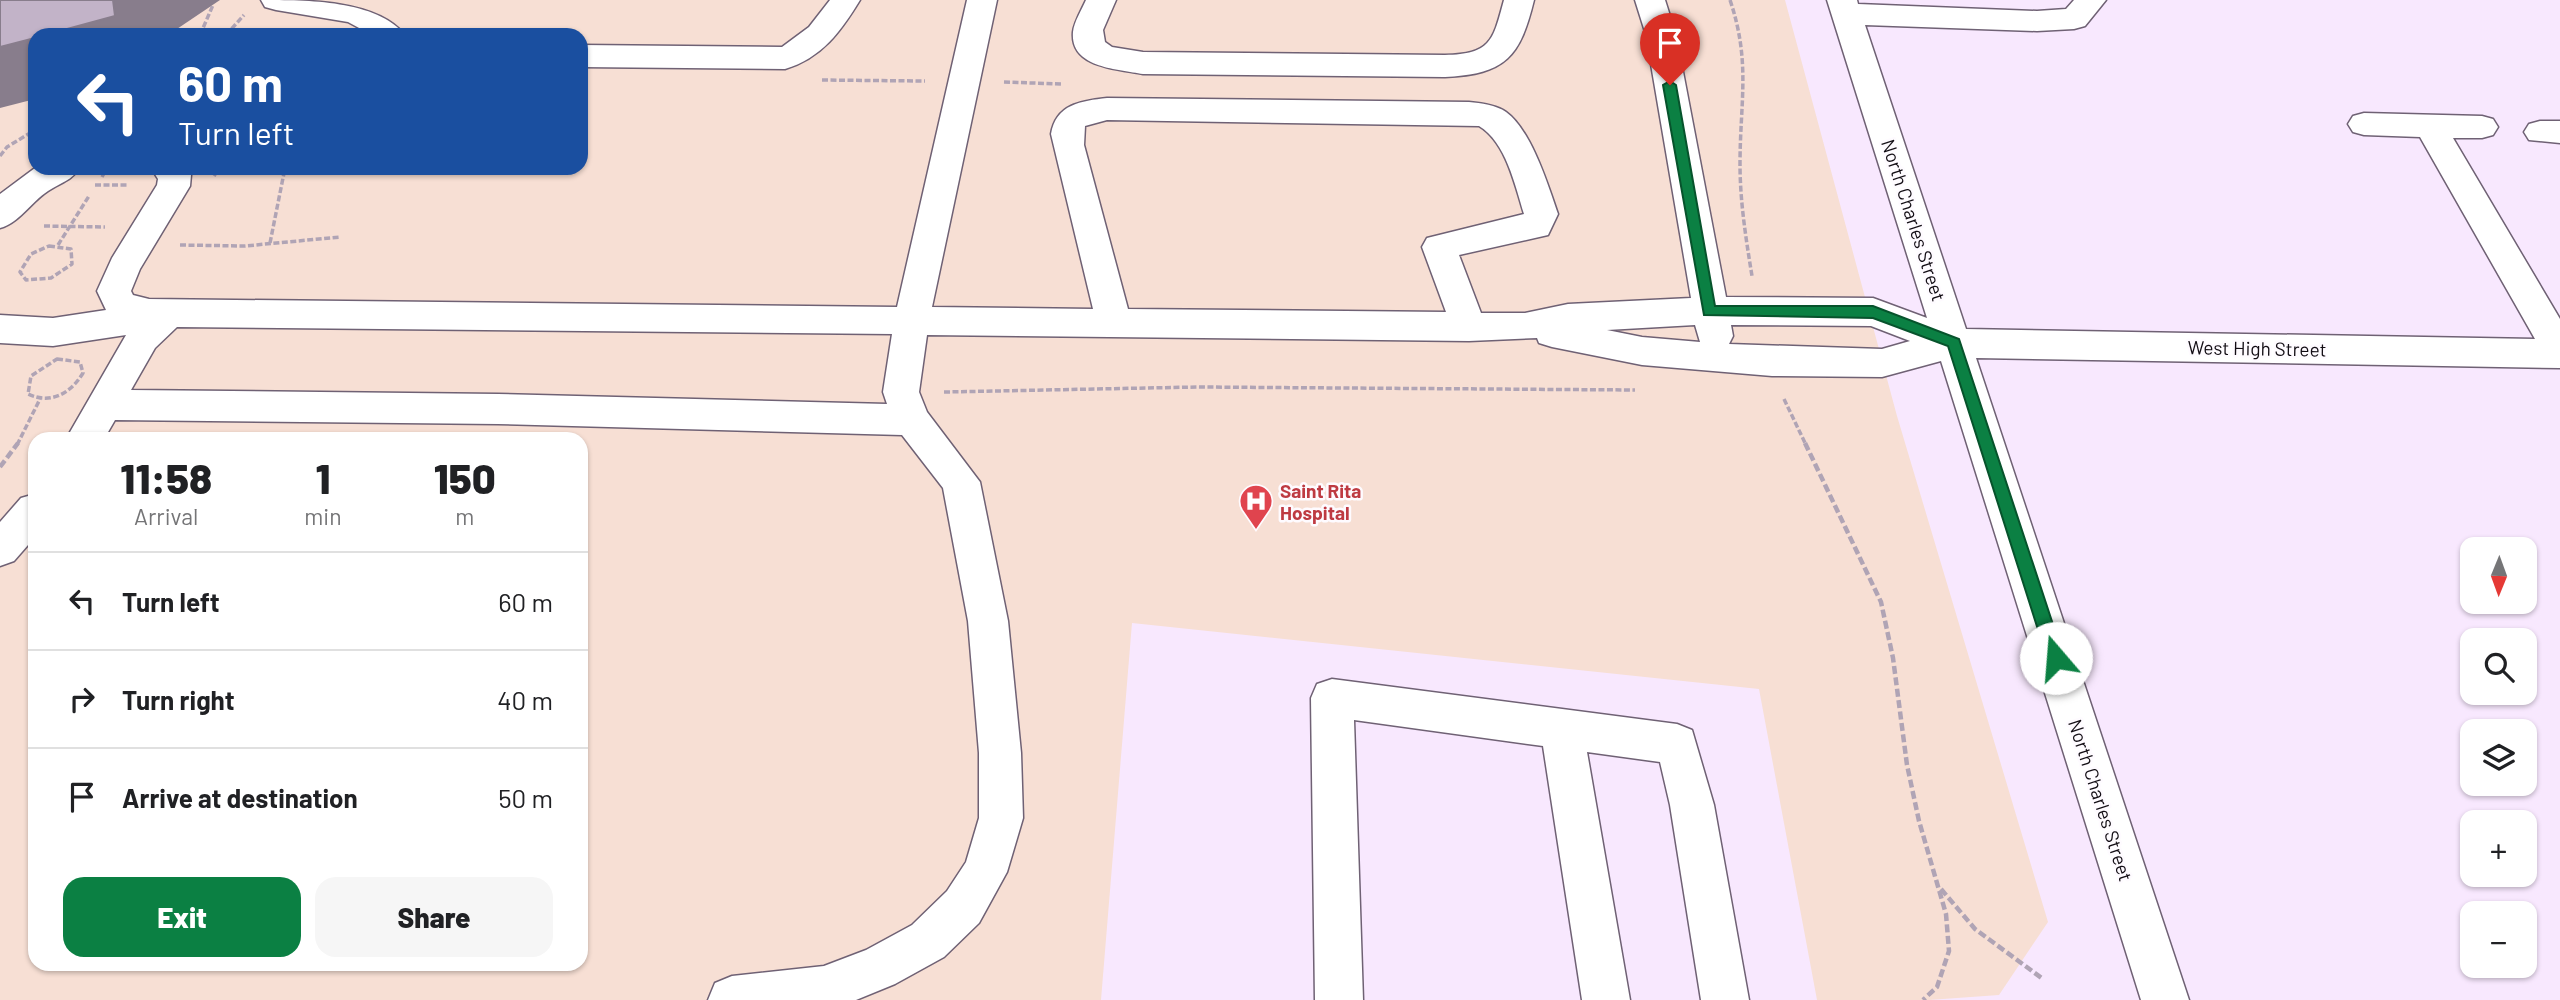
<!DOCTYPE html>
<html lang="en">
<head>
<meta charset="utf-8">
<style>
  body { margin:0; font-family:Barlow,sans-serif; background:#f6f6f6; color:#202124; height:100vh; display:flex; flex-direction:column; font-size:26px; white-space:nowrap }
  * { box-sizing:border-box; margin:0 }
  p { font-size:23px; color:#757577 }
  .icon { flex:none; width:38px; height:38px; fill:none; stroke:currentColor; stroke-width:2; stroke-linecap:round; stroke-linejoin:round }
  .map { position:relative; flex:1; overflow:hidden }
  .details { position:absolute; left:28px; top:432px; width:560px; height:539px; display:flex; flex-direction:column; background:#fff; border-radius:21px; box-shadow:0 2px 5px #0004 }
  .details>* { flex:none }
  .banner { position:absolute; left:28px; top:28px; width:560px; height:147px; border-radius:21px; box-shadow:0 2px 5px #0004; background:#1a4fa0; color:#fff; overflow:hidden }
  .needle { width:46px; rotate:181deg }
  .tools { position:absolute; left:2460px; top:537px; display:grid; gap:14px }
  .tools a { display:grid; place-items:center; width:77px; height:77px; border-radius:14px; background:#fff; box-shadow:0 2px 5px #0004; font-size:35px }
  .pin { position:absolute; display:grid; place-items:center; width:60px; height:60px; color:#fff; margin:-72px -30px; border-radius:50% 50% 50% 0; rotate:-45deg; box-shadow:0 0 7px #0007 }
  .pin .icon { rotate:45deg }
  .me { position:absolute; width:77px; margin:-38px; rotate:342deg; stroke-linejoin:round; filter:drop-shadow(0 0 5px #0008) }
  .turn { display:flex; align-items:center; gap:24px; height:147px; padding:0 35px; font-size:32px }
  .turn .icon { width:91px; height:91px; stroke-width:2.5 }
  .turn b { display:block; font-size:49px; line-height:60px }
  .eta { display:flex; justify-content:space-evenly; align-items:center; height:119px; text-align:center }
  .eta b { font-size:42px; font-weight:800; line-height:49px }
  .button { display:flex; gap:14px; margin-top:auto; padding:14px 35px }
  .button a { flex:1; height:80px; border-radius:21px; background:#0b8043; color:#fff; font-size:28px; font-weight:800; line-height:80px; text-align:center }
  .button a+a { background:#f6f6f6; color:#202124 }
  ul { padding:0; list-style:none }
  li { display:flex; align-items:center; gap:21px; height:98px; padding:0 35px; border-top:2px solid #e0e0e0 }
  li div { flex:1 }
  li b { display:block; font-size:26px }
  li em { font-style:normal }
  .map>svg:first-child { display:block }
</style>
</head>
<body>
<div class="map">
<svg width="2560" height="1000" viewBox="0 0 2560 1000">
  <rect width="100%" height="100%" fill="#f8e8fe"/>
  <path fill="#f7dfd4" fill-rule="evenodd" d="M0 0H1785L1897 416 2048 922 1999 995 1929 1000H1817L1759 689 1132 623 1101 1000H0ZM35 35H581V168H35ZM35 439H581V964H35Z"/>
  <g fill="none" stroke-linecap="round" stroke-linejoin="round">
    <defs>
      <g id="minor">
        <path d="M261 0C307 0 377 0 405 35H372L348 22 276 10 265 7Z"/>
        <path d="M830 0H860C841 31 822 58 785 69L581 67V45L782 47 809 27Z"/>
        <path d="M967 0H997L932 307 1093 309 1051 134C1056 104 1081 101 1107 98L1469 102C1481 103 1496 105 1506 112 1531 130 1548 185 1558 214L1548 235 1459 255 1481 313H1525L1568 304 1691 298 1646 35 1635 0H1665L1676 35 1726 297 1873 298 1927 318 1827 0H1857L1858 4 2037 11 2066 9 2074 0H2106L2085 26 2074 29 2037 31 1865 25 1966 329 2535 339 2420 137 2364 135 2353 132 2348 124 2353 116 2364 113 2482 116 2493 119 2498 127 2493 135 2482 138H2453L2560 319V368L1976 358 2189 1000H2141L1941 361 1882 377 1772 376 1642 365 1552 347 1539 343 1537 338 1469 341 927 335 919 392 927 412 980 482 1008 621 1021 753 1023 818 1007 872 979 923 944 957 895 984 856 1000H708L715 983 732 976 824 966 866 950 912 925 947 891 966 862 979 818V753L968 621 943 488 902 435 498 424 115 420 104 439H66L126 335 53 346 0 343V315L53 318 106 310 97 291 112 258 157 185 158 179 151 168H187L191 175 190 186 140 269 131 291 133 295 149 299 897 307ZM1107 120 1479 126C1506 142 1515 185 1524 214L1427 238 1422 247 1446 312 1128 309 1084 145 1085 126ZM1695 325 1700 342 1642 337 1607 330ZM1731 325 1871 326 1910 341 1882 349 1729 344 1733 336ZM177 327 892 334 883 392 887 404 498 394 131 390 155 348Z"/>
        <path d="M1086 0H1116L1103 30 1105 42 1112 47 1143 52 1445 55C1491 54 1493 41 1504 0H1534C1520 57 1506 74 1445 77L1143 74C1118 69 1070 68 1073 32 1074 22 1082 9 1086 0Z"/>
        <polygon points="2540,121 2560,121 2560,143 2529,140 2524,132 2529,124"/>
        <path d="M35 168H79C73 180 60 183 48 191 31 202 19 223 0 228V194Z"/>
        <polygon points="35,494 35,537 14,561 0,566 0,522 21,498"/>
        <polygon points="1332,679 1677,724 1692,730 1714,805 1749,1000 1701,1000 1670,805 1660,762 1587,752 1630,1000 1582,1000 1543,746 1354,720 1363,1000 1315,1000 1311,698 1317,684"/>
      </g>
    </defs>
    <use href="#minor" stroke="#6f6174" stroke-width="3"/>
    <g stroke="#b0a4b5" stroke-width="3.5" stroke-dasharray="6 2.5" stroke-linecap="butt">
      <path d="M1730 0C1751 62 1740 102 1740 164 1740 202 1746 239 1752 276"/>
      <polyline points="200,35 213,5"/>
      <polyline points="226,35 244,15"/>
      <polyline points="822,80 925,81"/>
      <polyline points="1004,82 1062,84"/>
      <polyline points="0,156 7,147 35,130"/>
      <polyline points="214,176 219,168"/>
      <polyline points="102,177 107,168"/>
      <polyline points="95,185 129,185"/>
      <polyline points="44,226 105,227"/>
      <polyline points="270,243 285,168"/>
      <polyline points="58,245 89,196"/>
      <polyline points="180,245 245,246 340,237"/>
      <polygon points="49,246 71,249 72,264 51,278 26,280 20,272 31,254"/>
      <path d="M57 359 80 362 83 373C71 393 51 405 28 394L31 376Z"/>
      <polyline points="944,392 1198,387 1635,390"/>
      <polyline points="1784,399 1806,445"/>
      <polyline points="17,445 40,399"/>
    </g>
    <g stroke="#b0a4b5" stroke-width="4.5" stroke-dasharray="8 3.5" stroke-linecap="butt">
      <polyline points="1805,443 1881,602 1893,658 1907,765 1919,821 1946,914 1949,951 1937,987 1923,1000"/>
      <polyline points="0,467 18,443"/>
      <polyline points="1941,889 1975,929 2043,979"/>
    </g>
    <use href="#minor" fill="#fff" fill-rule="evenodd"/>
  </g>
  <g fill="#887d8c">
    <polygon points="113,0 220,0 168,35 45,35"/>
    <polygon points="35,38 35,99 0,108 0,47"/>
  </g>
  <polygon fill="#c2b3c8" stroke="#887d8c" stroke-width="2" points="0,0 113,0 115,16 45,35 35,35 35,38 0,47"/>
  <polygon fill="#0b8043" stroke="#07532c" stroke-width="2" points="1670,81 1676,85 1715,306 1873,306 1959,339 2064,658 2062,664 2050,664 2047,658 1948,346 1873,318 1704,315 1663,85"/>
  <defs>
    <symbol id="hospital-pin" viewBox="-11 -11 22 30"><path d="M0 17L-7.5 6A9.5 9.5 0 1 1 7.5 6Z" fill="#e0444e" stroke="#fefbff"/><path d="M-5-5h3v3.5h4V-5h3V5h-3V1.5h-4V5h-3Z" fill="#fff"/></symbol>
  </defs>
  <g fill-rule="evenodd">
    <use href="#hospital-pin" x="1237" y="482" width="38" height="52"/>
  </g>
  <g text-anchor="middle" dominant-baseline="central" stroke-width="5" stroke-linejoin="round" paint-order="stroke">
    <g font-size="19" fill="#120d14" stroke="#fefbff">
      <text transform="translate(1914 220) rotate(72)">North Charles Street</text>
      <text transform="translate(2257 348) rotate(1)">West High Street</text>
      <text transform="translate(2101 800) rotate(72)">North Charles Street</text>
    </g>
    <g font-size="19" font-weight="bold" fill="#be3a42" stroke="#fefbff" text-anchor="start">
      <text x="1280" y="490">Saint Rita<tspan x="1280" dy="22">Hospital</tspan></text>
    </g>
  </g>
</svg>
<div class="tools">
<a><svg class="needle" viewBox="-14 -14 28 28"><path d="M0-13l5 13h-10z" fill="#e53935"/><path d="M0 13l5-13h-10z" fill="#757577"/></svg></a>
<a><svg class="icon" aria-label="search" viewBox="0 0 24 24"><circle cx="10" cy="10" r="6"/><path d="M15 15l6 6"/></svg></a>
<a><svg class="icon" aria-label="layers" viewBox="0 0 24 24"><path d="M12 4l9 5-9 5-9-5zM3 14l9 5 9-5"/></svg></a>
<a>+</a>
<a>−</a>
</div>
<div class="pin" style="left:1670px;top:85px;background:#d93025"><svg class="icon" aria-label="arrive" viewBox="0 0 24 24"><path d="M6 21V4h12l-3 4 3 4H6"/></svg></div>
<svg class="me" style="left:2056px;top:658px" viewBox="-20 -20 40 40"><circle r="19" fill="#fff"/><path d="M0-13L10 11 0 6-10 11z" fill="#0b8043"/></svg>
<div class="banner">
<div class="turn"><svg class="icon" aria-label="left" viewBox="0 0 24 24"><path d="M17 20v-9H6M10 6l-5 5 5 5"/></svg><div><b>60 m</b>Turn left</div></div>
</div>
<section class="details">
<div class="eta">
<div><b>11:58</b><p>Arrival</p></div>
<div><b>1</b><p>min</p></div>
<div><b>150</b><p>m</p></div>
</div>
<ul>
<li><svg class="icon" aria-label="left" viewBox="0 0 24 24"><path d="M17 20v-9H6M10 6l-5 5 5 5"/></svg><div><b>Turn left</b></div><em>60 m</em></li>
<li><svg class="icon" aria-label="right" viewBox="0 0 24 24"><path d="M7 20v-9h11M14 6l5 5-5 5"/></svg><div><b>Turn right</b></div><em>40 m</em></li>
<li><svg class="icon" aria-label="arrive" viewBox="0 0 24 24"><path d="M6 21V4h12l-3 4 3 4H6"/></svg><div><b>Arrive at destination</b></div><em>50 m</em></li>
</ul>
<div class="button"><a>Exit</a><a>Share</a></div>
</section>
</div>
</body>
</html>
